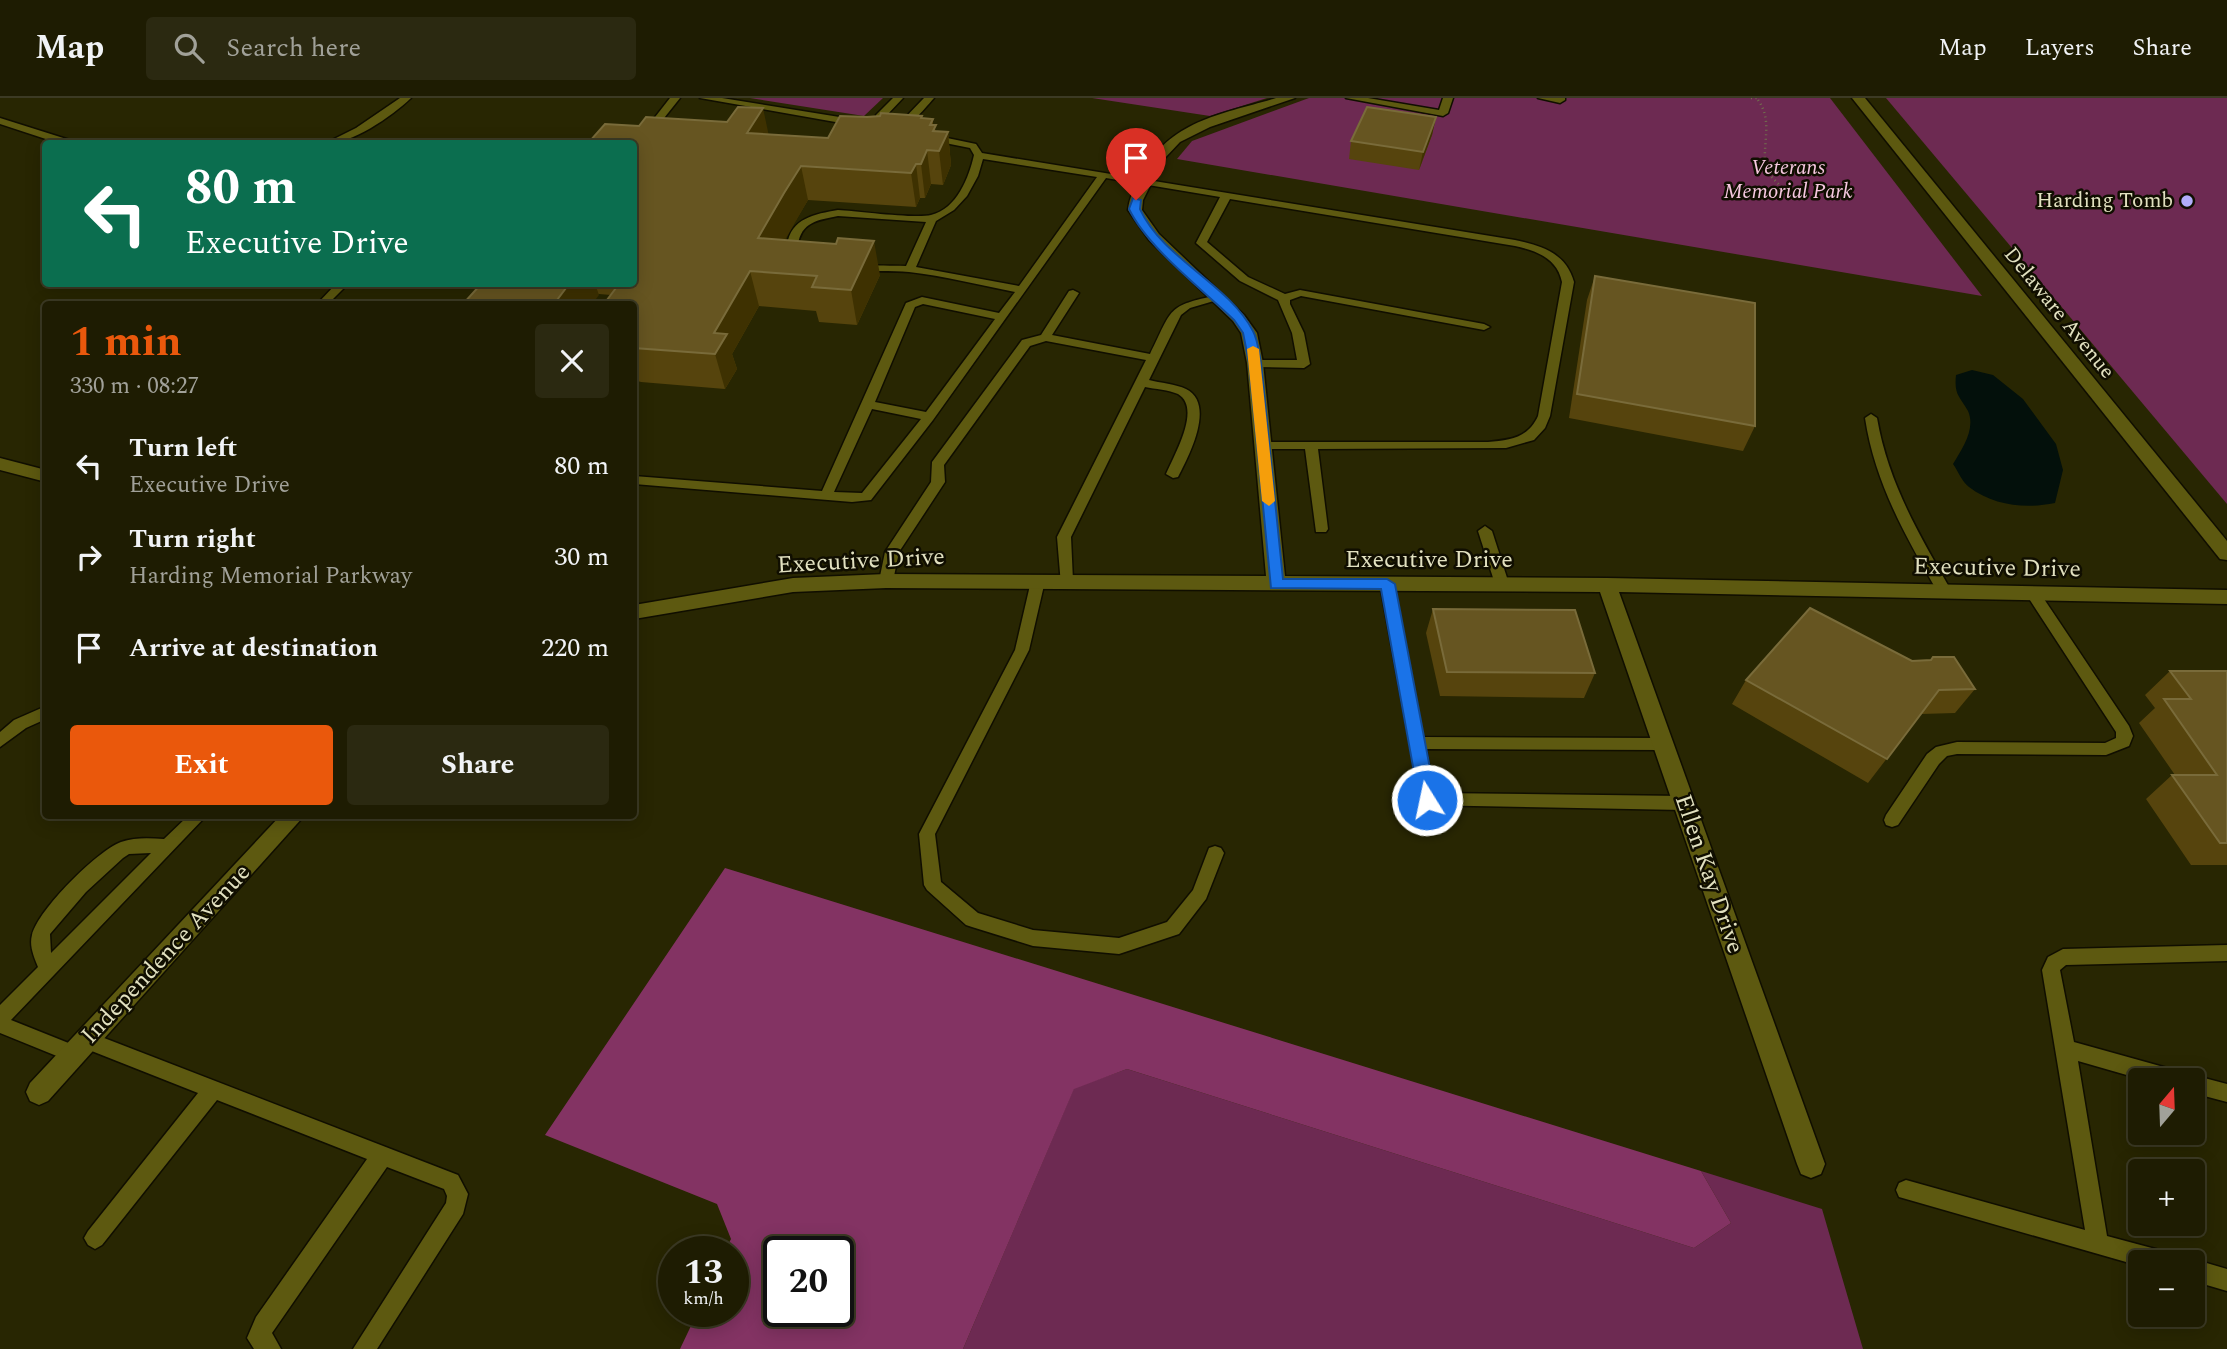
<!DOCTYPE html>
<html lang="en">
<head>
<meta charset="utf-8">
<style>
  body { margin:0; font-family:Spectral,serif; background:#2b2911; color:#f1f3f6; height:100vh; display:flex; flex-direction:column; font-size:26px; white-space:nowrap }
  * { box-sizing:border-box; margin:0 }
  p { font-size:23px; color:#a1a199 }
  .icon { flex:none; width:38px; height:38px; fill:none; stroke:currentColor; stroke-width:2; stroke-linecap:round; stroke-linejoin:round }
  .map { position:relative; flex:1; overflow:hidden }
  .sheet { position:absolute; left:42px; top:203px; width:595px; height:518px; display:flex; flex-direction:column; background:#1e1c02; border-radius:7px; box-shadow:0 4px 18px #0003,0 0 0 2px #3c3a24 }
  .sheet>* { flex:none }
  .guide { position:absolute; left:42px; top:42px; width:595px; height:147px; border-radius:7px; box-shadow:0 4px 18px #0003,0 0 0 2px #3c3a24; background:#0b6e4f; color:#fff; overflow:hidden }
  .needle { width:46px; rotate:19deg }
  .buttons { position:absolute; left:2128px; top:970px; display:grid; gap:14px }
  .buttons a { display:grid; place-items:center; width:77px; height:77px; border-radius:7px; background:#1e1c02; box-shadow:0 4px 18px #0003,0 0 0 2px #3c3a24; font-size:35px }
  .speed { position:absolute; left:658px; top:1138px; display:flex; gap:14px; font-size:35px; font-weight:700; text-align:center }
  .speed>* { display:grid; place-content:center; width:91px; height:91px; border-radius:50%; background:#1e1c02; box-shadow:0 4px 18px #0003,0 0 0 2px #3c3a24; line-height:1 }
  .speed small { font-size:18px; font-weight:400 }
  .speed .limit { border:4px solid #111; border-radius:10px; background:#fff; color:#111 }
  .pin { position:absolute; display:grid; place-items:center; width:60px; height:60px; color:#fff; margin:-72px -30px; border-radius:50% 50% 50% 0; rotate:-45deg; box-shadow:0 0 7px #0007 }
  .pin .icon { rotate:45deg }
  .me { position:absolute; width:77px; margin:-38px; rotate:350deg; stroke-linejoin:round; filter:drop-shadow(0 0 5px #0008) }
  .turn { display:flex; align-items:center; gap:24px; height:147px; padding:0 28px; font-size:32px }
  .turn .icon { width:91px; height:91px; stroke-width:2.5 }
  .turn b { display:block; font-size:49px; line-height:60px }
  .round { display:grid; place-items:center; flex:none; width:74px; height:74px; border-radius:7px; background:#2b2911 }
  .head { display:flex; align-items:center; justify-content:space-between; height:119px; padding:0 28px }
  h1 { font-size:42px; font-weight:700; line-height:52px; color:#ea580c }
  .cta { display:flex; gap:14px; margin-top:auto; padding:14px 28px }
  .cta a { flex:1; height:80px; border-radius:7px; background:#ea580c; color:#fff; font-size:28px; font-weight:700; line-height:80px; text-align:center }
  .cta a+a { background:#2b2911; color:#f1f3f6 }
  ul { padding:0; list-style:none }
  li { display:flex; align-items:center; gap:21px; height:91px; padding:0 28px }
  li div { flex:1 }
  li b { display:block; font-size:26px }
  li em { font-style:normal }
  header { display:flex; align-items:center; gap:42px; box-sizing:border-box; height:98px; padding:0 35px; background:#1e1c02; border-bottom:2px solid #3c3a24 }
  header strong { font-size:33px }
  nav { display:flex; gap:38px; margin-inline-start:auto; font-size:24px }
  .search { width:490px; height:63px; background:#2b2911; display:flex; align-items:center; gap:18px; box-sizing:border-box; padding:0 24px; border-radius:7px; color:#a1a199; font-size:26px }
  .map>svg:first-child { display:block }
</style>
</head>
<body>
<header>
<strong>Map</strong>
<div class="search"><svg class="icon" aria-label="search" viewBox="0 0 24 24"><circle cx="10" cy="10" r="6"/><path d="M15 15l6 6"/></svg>Search here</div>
<nav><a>Map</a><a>Layers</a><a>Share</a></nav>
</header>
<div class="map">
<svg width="2227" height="1251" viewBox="0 0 2227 1251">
  <rect width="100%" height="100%" fill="#282602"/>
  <g fill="#6d2a52">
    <polygon points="750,0 883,0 864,18"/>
    <polygon points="1092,0 1267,0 1210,18"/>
    <polygon points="1309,0 1830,0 1982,198 1177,61 1192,43"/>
    <polygon points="1886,0 2227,0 2227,406"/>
    <polygon points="1127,971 1694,1150 1731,1125 1701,1073 1822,1111 1863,1251 963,1251 1074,990"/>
  </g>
  <path fill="#833363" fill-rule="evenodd" d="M725 770 1701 1073 1731 1125 1694 1150 1127 971 1074 991 963 1251H680L698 1213H733V1153H725L731 1141 717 1106 545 1037ZM779 1153H838V1213H779Z"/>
  <path fill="#03100b" d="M1972 272 1993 277 2023 301 2056 346 2063 372 2055 405C2026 411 1994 408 1969 389 1962 384 1958 373 1953 366 1962 351 1976 331 1968 313 1959 297 1954 297 1956 277Z"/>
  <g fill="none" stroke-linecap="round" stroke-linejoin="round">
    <defs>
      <g id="lane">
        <path d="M400 0H411C391 19 352 46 324 46L356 30Z"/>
        <polygon points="670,0 680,0 637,54 634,55 634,46"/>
        <polygon points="700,0 722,0 858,22 863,25 858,28"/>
        <path d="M893 0H903L886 18V24L891 27 900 25 924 0H934C919 17 901 42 878 27L876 17Z"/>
        <polygon points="1346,0 1368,0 1439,12 1443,0 1453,0 1448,15 1443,18"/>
        <polygon points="1538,0 1565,0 1565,2 1560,5"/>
        <polygon points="0,20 76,44 78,46 61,46 0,26"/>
        <path d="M928 36 976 46 982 55 1515 142C1542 148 1566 155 1574 184L1550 318 1545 330 1534 342 1506 350 1318 351 1328 431 1326 434H1316L1305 351H1263L1258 350V344H1488C1510 342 1528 340 1538 318L1562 184C1557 160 1537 153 1515 148L1230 101 1207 144 1248 179 1285 196 1300 192 1484 226 1490 229 1484 232 1301 198 1290 202V206L1304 235 1310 266 1304 270 1255 269 1251 268V262H1297L1292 235 1278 202 1240 183 1196 145 1220 99 1106 80 933 322 871 402 852 404 634 386V378L822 393 906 205 922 199 999 215 1015 194C980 187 944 178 909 174 871 171 813 180 787 147 791 120 815 116 838 112 857 113 916 121 931 117 957 111 969 79 974 57L970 50 925 41 923 39ZM983 61 1097 79 1019 188 916 169 936 123 954 112 967 98 978 78ZM838 118 926 124 906 168C875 167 820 170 798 147 801 124 818 122 838 118ZM923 206 995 221 926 314 875 304 915 209ZM872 311 921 321 862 395 834 394Z"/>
        <polygon points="336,186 348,186 328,206 317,206"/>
        <path d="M1073 192 1079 195 1052 237 1150 256C1173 210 1166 208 1218 197L1224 200 1190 210 1181 217 1149 282C1160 285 1176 286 1186 291 1216 306 1189 358 1178 379L1173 380 1166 376C1174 357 1202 310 1178 296 1169 292 1155 291 1145 289L1071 439 1073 483 1066 488 1061 487 1057 439 1146 262 1046 243 1030 248 944 367 945 384 899 454 893 483 886 488 881 487 879 483 885 454 931 384 932 364 1022 242 1041 237 1069 193Z"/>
        <path d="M1871 316 1877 320C1888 385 1920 438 1952 494L1950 498H1940C1907 441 1875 386 1865 320Z"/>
        <polygon points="1485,428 1492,433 1509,486 1507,490 1497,490 1495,486 1478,433"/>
        <polygon points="1038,478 1045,483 1029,552 935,736 941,784 978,815 1033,832 1119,840 1167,824 1193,792 1209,750 1215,748 1221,750 1224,755 1206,801 1179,836 1119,856 1033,848 972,829 966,827 927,792 924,787 919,736 1015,552 1031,483"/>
        <polygon points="1387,481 1394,486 1423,639 1663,640 1669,642 1671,646 1669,650 1663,652 1426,651 1434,695 1683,698 1689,700 1691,705 1689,710 1683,712 1421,707 1380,486"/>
        <polygon points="2033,491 2038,492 2129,628 2133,638 2129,648 2106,657 1957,656 1947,658 1939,666 1898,727 1892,729 1886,727 1884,722 1886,717 1927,656 1936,649 1957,644 2105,645 2116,640 2116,634 2026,496"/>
        <polygon points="46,608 46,621 26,630 0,649 0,634 14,622"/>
        <path d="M188 718H206L11 922 81 950 84 956 81 962 74 965 0 935V907L38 869C34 859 29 848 32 837 38 812 97 753 121 744 135 739 150 740 164 741ZM151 755 51 855 50 836 86 794 123 760 129 756Z"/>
        <polygon points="2227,847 2227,863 2066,867 2060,872 2074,944 2178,973 2185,975 2187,979 2193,977 2227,986 2227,1004 2193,995 2193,982 2144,982 2078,963 2107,1138 2163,1153 2171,1156 2174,1164 2140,1164 2140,1168 1899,1099 1896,1092 1899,1085 1906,1082 2085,1132 2042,872 2048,859 2063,851"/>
        <polygon points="86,933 458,1077 468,1096 463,1116 377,1251 353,1251 446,1105 447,1098 444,1091 387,1069 272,1235 281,1251 254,1251 247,1240 256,1219 367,1061 217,1002 102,1147 95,1151 88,1147 84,1140 88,1133 198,995 79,948 76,942 79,936"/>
        <polygon points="2193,1161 2227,1171 2227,1193 2193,1183 2193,1164 2187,1164"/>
      </g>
      <g id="street">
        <path d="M1276 0H1295L1210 29 1180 44 1163 62 1143 102 1142 112 1159 136 1244 217 1257 235 1263 265 1285 478 1607 480 2227 492V506L1619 494 1825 1066 1821 1076 1811 1080 1801 1076 1797 1066 1600 494 886 490 793 494 634 521V507L793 480 886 476 1266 478 1247 265 1241 235 1233 223 1149 142 1128 112C1129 99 1136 88 1142 76 1170 22 1223 16 1276 0Z"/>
        <polygon points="0,360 46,372 46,384 0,372"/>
        <polygon points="280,718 304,718 48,1003 39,1007 30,1003 26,994 30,985"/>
      </g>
      <polygon id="secondary" points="1852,0 1865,0 2227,443 2227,462 2220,461"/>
    </defs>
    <use href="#lane" stroke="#100e00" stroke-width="3"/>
    <use href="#street" stroke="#100e00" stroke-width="3"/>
    <use href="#secondary" stroke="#100e00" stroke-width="3"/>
    <g stroke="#71704d" stroke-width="2.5" stroke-dasharray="1 3.5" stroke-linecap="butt">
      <polyline points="1751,0 1760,0"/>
      <path d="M1758 2C1774 24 1761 48 1766 73L1786 94"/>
    </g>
    <use href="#lane" fill="#5d5910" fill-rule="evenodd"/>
    <use href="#street" fill="#5d5910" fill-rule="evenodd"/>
    <use href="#secondary" fill="#5d5910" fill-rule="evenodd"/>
  </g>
  <g fill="#56440d">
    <polygon points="922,18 922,20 933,21 933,27 936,33 948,34 951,67 943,87 931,86 925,100 920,100 916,109 808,102 784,142 880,177 857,227 819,224 816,213 759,208 732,256 737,271 725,291 641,284 634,282 634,206 611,197 481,186 634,186 634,46 590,46 589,44 639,28 828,40 867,19"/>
    <polygon points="1436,19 1432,37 1419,72 1349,61 1351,43"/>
    <polygon points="1595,178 1755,328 1743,353 1569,320 1587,202"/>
    <polygon points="1433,511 1595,575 1584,600 1440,598 1426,535"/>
    <polygon points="1933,559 1975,591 1955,615 1921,616 1868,685 1732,606 1746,582 1930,562"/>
    <polygon points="2170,573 2227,573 2227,767 2191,767 2146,701 2172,677 2175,677 2139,625 2155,610 2145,597"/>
  </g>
  <g fill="#3e3101">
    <polygon points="763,10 770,43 747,35"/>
    <polygon points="1436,19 1432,37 1419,72 1423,54"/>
    <polygon points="948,34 951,67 943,87 939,53"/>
    <polygon points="927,52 931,86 925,100 921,66"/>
    <polygon points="916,66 920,100 916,109 911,75"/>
    <polygon points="801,68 808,102 766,175 758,140"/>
    <polygon points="874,143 880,177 857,227 851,192"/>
    <polygon points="750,173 759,208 732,256 737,271 725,291 715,256 714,235"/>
    <polygon points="569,186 595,186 599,197 592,206 554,206"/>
  </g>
  <g fill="#665521" stroke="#796b3a" stroke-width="2">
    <polygon points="738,9 763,10 747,35 828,40 840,18 867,19 880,18 881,15 922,18 921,20 933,21 930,27 936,27 933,33 948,34 939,53 927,52 921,66 916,66 911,75 801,68 784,95 758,140 836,146 838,140 874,143 851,192 812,189 817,178 750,173 714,235 727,236 715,256 634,250 634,206 604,206 619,186 634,186 634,46 589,44 605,26 639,28 646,19 727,24"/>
    <polygon points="1367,9 1436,19 1423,54 1351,43"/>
    <polygon points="1595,178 1755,205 1755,328 1577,296"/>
    <polygon points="481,186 569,186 554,206 463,206"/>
    <polygon points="1810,510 1912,563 1931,562 1933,559 1954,559 1975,591 1939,592 1887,661 1746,582"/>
    <polygon points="1433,511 1575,512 1595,575 1447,574"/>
    <polygon points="2170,573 2227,573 2227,745 2220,745 2172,677 2217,677 2164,601 2191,601"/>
  </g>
  <path fill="#1a73e8" stroke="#114b97" stroke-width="2" d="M1133 100 1141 102 1140 111C1163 161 1229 186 1253 233 1258 242 1259 255 1261 265L1283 481H1387L1395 486 1436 702 1433 707H1421L1419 702 1381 491 1271 490 1249 265 1243 235 1234 222C1203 192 1147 149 1129 111Z"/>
  <polygon fill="#f59e0b" points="1253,248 1259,251 1275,403 1269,408 1262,403 1247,251"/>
  <circle fill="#b1adfa" stroke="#100e00" stroke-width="2.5" cx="2187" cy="103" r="7"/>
  <g text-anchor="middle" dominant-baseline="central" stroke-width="5" stroke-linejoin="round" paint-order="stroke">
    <g font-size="21" font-style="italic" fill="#f7c8e0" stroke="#100e00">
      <text x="1788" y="70">Veterans<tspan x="1788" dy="24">Memorial Park</tspan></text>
    </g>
    <g font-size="21" fill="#e2e1c0" stroke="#100e00" text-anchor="end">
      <text x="2173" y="103">Harding Tomb</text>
    </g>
    <g font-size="21" fill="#e2e1c0" stroke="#100e00">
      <text transform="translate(2059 215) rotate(51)">Delaware Avenue</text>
    </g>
    <g font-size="24" fill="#e2e1c0" stroke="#100e00">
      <text x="1429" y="462">Executive Drive</text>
      <text transform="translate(861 463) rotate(-3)">Executive Drive</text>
      <text transform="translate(1997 470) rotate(1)">Executive Drive</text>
      <text transform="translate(1709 776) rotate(71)">Ellen Kay Drive</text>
      <text transform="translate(166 856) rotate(-47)">Independence Avenue</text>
    </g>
  </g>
</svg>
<div class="buttons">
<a><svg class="needle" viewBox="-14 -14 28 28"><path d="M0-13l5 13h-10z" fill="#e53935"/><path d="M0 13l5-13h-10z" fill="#a1a199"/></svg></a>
<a>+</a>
<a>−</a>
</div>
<div class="speed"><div>13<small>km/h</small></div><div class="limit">20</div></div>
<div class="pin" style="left:1136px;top:102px;background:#d93025"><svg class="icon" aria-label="arrive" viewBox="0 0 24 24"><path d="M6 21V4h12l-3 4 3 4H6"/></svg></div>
<svg class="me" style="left:1427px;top:702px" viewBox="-20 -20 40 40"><circle r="17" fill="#1a73e8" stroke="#fff" stroke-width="3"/><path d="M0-11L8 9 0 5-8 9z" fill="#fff"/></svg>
<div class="guide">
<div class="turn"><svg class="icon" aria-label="left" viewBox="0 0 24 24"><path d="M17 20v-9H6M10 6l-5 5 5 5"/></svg><div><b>80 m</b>Executive Drive</div></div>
</div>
<section class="sheet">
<div class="head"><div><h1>1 min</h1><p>330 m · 08:27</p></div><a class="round"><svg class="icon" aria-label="close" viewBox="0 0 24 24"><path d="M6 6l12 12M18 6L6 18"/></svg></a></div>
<ul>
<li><svg class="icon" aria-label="left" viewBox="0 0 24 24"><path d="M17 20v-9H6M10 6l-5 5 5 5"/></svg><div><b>Turn left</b><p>Executive Drive</p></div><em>80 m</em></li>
<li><svg class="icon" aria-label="right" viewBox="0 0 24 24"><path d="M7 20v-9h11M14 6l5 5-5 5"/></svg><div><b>Turn right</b><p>Harding Memorial Parkway</p></div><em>30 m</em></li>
<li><svg class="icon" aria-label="arrive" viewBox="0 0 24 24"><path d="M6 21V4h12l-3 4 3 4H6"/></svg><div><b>Arrive at destination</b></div><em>220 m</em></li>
</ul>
<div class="cta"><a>Exit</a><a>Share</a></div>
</section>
</div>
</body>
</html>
